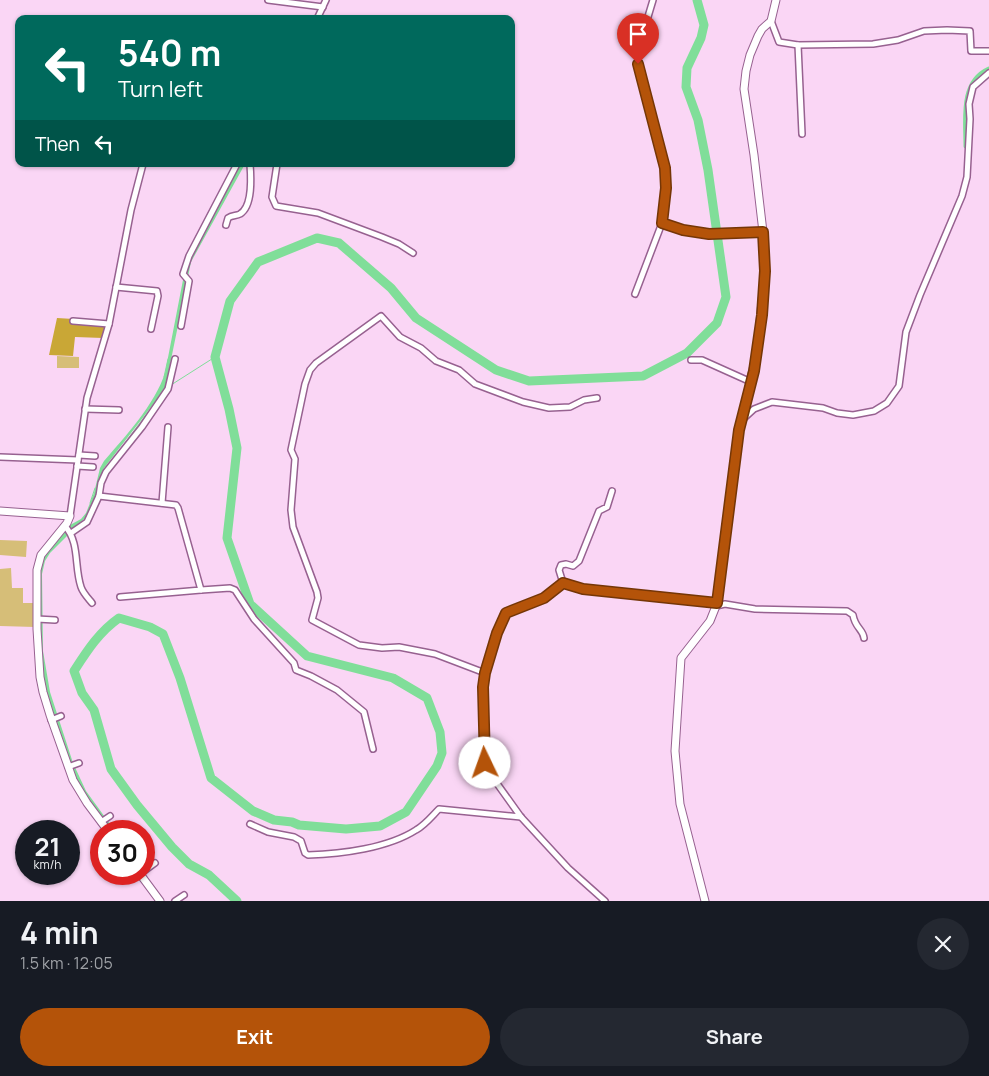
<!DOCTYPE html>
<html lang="en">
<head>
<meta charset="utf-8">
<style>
  body { margin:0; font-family:Manrope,sans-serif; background:#242831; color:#f1f3f6; height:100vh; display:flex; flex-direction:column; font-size:19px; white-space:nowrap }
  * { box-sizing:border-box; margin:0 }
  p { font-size:16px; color:#9ea1a6 }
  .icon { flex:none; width:28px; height:28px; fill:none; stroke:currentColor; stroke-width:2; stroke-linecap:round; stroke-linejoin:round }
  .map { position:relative; height:901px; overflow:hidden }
  .side { display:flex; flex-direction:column; background:#171b24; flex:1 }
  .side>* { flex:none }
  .banner { position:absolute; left:15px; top:15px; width:500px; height:152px; border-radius:10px; box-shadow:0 1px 4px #0004; background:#00695c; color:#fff; overflow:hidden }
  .speed { position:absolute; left:15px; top:820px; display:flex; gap:10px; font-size:25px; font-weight:700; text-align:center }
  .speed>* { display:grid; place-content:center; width:65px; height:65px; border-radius:50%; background:#171b24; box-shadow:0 1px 4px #0004; line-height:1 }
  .speed small { font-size:12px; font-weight:400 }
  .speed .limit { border:8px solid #d22; background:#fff; color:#111 }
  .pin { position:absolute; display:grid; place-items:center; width:42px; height:42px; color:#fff; margin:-51px -21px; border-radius:50% 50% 50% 0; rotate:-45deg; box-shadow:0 0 5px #0007 }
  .pin .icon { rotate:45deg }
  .me { position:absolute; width:55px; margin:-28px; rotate:357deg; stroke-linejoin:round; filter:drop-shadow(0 0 4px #0008) }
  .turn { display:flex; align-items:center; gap:18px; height:105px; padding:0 20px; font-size:22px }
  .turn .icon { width:65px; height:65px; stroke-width:2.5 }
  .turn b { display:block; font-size:35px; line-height:42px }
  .then { display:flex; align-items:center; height:48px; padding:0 20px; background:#0003; gap:10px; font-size:19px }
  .round { display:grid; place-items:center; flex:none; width:52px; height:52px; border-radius:26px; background:#242831 }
  .summary { display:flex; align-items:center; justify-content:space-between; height:85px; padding:0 20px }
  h1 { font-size:30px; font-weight:700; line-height:38px }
  .primary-button { display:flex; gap:10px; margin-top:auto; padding:10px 20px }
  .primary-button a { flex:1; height:58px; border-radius:30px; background:#b45309; color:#fff; font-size:20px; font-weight:700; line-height:58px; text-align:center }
  .primary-button a+a { background:#242831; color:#f1f3f6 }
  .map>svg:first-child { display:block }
</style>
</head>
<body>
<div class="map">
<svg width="989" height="901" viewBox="0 0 989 901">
  <rect width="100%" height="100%" fill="#fad6f5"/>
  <g fill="#d6be78">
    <polygon points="57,356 79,357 79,368 57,368"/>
    <polygon points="0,540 27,541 26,557 0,555"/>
    <polygon points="11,568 12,588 23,588 23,603 35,603 35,627 0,626 0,569"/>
  </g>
  <polygon fill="#c9a736" points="57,318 107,321 103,338 75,337 73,356 49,355"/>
  <path fill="#80de99" d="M239 164H245L191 262 165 389 104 468 102 473 98 494 89 514 50 553 45 561 42 574 43 651 50 692 73 763 86 791 115 831H109L80 790 47 702 41 664 38 591 41 558 70 525 81 519 86 513 94 493 100 468 104 461C125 437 155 404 165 373L188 254Z"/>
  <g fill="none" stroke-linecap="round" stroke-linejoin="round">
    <g stroke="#80de99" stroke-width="1">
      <polyline points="164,377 168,359"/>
      <polyline points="171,385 215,357"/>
      <polyline points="119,451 148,412"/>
      <polyline points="90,503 95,488"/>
    </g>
    <path stroke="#80de99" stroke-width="5" d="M966 146C966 119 960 82 989 69"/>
    <path stroke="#80de99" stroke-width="9" d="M237 901 209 875 189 864 172 847 137 805 111 769 94 710 82 693 74 671C87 651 99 632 119 618L150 627 163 634 180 678 211 778 253 811 274 820 292 822 299 825 346 829 380 826 406 812 437 766 442 753 440 732 427 698 393 678 307 656 250 604 227 538 237 448 229 409 215 357 230 301 258 262 317 238 339 243 391 288 416 318 496 370 529 381 643 376 687 353 717 323 726 297 708 170 698 120 686 87 687 68 701 38 704 25 697 0"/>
    <defs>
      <g id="minor">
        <polyline points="268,0 323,7"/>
        <polyline points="317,19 326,0"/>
        <polyline points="771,21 779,42 798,45 873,44 898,40 924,31 947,30 970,31 971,51 989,51"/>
        <polyline points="798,45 802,134"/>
        <polyline points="277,164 272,197 276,206 318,213 382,237 399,244 413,253"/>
        <polyline points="662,223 683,230 709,234 763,232"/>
        <path d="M226 225 228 218C232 215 236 216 240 214 253 206 251 177 250 164"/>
        <polyline points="116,287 157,291 158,296 151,329"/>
        <polyline points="635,294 662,223 666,188 665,168 638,65 638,50 653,0"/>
        <polyline points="73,321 109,324"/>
        <polyline points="181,326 189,281 183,274 189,256 237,164"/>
        <polyline points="691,360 702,360 751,382"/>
        <polyline points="85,409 119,410"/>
        <polyline points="742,420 754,409 772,402 823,408 837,413 853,415 874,411 887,403 899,386 906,332 920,295 962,196 967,177 970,119 969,104 973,87 989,73"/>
        <polyline points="79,455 95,456"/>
        <polyline points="0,457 78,460"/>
        <polyline points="77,466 93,467"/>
        <polyline points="99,496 101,483 106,472 142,427 168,389 175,359"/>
        <polyline points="162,503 168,427"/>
        <polyline points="70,516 87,398 109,324 131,210 143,164"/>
        <path d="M65 526C80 543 74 566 81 587 83 593 88 598 92 603"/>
        <polyline points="71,533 87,522 99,496 176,505 178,508 201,590 120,597"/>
        <polyline points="563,583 583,589 717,603"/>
        <polyline points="201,590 230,588 235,590 254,619 294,663 296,670 311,676 337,690 364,712 373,749"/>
        <path d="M716 606 725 604 755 609 847 611 853 615C855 628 863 629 864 638"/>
        <polyline points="37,619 55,620"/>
        <polyline points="485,673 435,654 399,647 382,648 359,645 312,620 318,598 317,592 293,527 291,510 295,459 291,450 305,384 310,370 316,363 381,316 400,337 421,348 436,361 459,370 475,384 523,402 549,408 570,407 584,400 597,398"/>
        <polyline points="51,720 61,716"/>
        <polyline points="68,767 79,763"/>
        <polyline points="101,822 110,816"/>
        <path d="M250 824 268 832 294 837 301 841 305 853 308 855C342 854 388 848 416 830 425 825 432 816 439 809L521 817"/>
        <polyline points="144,871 155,863"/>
        <polyline points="175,901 184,895"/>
        <polyline points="605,901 568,868 521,817 488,771 485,763 484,745 483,687 485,673 504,616 506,613 544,598 563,583 559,570 561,565 566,564 573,566 579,561 599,511 607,507 612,491"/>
      </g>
      <g id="tertiary">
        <polyline points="0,511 70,516 67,523 41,555 37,570 37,629 40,677 43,692 50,715 73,780 87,803 108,831"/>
        <polyline points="140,874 160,901"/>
        <polyline points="705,901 680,804 675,751 681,658 710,621 716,606 739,430 757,352 765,271 763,232 754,155 744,89 746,71 750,55 758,36 762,29 771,21 776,0"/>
      </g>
    </defs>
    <use href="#minor" stroke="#976190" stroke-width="8"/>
    <use href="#tertiary" stroke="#976190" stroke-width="9"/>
    <use href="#minor" stroke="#fff" stroke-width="5"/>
    <use href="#tertiary" stroke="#fff" stroke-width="7"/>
  </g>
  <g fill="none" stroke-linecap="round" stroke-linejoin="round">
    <defs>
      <polyline id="route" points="485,763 483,687 485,673 497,633 506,613 544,598 563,583 583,589 717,603 739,430 754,371 762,315 765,271 763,232 709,234 683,230 662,223 666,188 665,168 638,64"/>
    </defs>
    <use href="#route" stroke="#753606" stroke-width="12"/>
    <use href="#route" stroke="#b45309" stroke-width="9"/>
  </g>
</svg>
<div class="speed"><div>21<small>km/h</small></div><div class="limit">30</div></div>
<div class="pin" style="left:638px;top:64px;background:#d93025"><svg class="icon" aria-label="arrive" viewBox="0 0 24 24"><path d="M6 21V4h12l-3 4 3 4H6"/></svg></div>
<svg class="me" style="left:485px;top:763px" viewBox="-20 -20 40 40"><circle r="19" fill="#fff"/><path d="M0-13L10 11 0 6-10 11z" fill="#b45309"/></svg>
<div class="banner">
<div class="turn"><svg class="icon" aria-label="left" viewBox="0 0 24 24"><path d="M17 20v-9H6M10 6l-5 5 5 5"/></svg><div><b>540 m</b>Turn left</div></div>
<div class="then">Then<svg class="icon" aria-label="left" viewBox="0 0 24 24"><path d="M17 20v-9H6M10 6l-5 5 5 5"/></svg></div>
</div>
</div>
<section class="side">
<div class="summary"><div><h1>4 min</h1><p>1.5 km · 12:05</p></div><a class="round"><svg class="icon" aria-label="close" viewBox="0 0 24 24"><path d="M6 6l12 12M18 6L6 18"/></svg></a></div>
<div class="primary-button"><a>Exit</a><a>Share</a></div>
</section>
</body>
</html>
